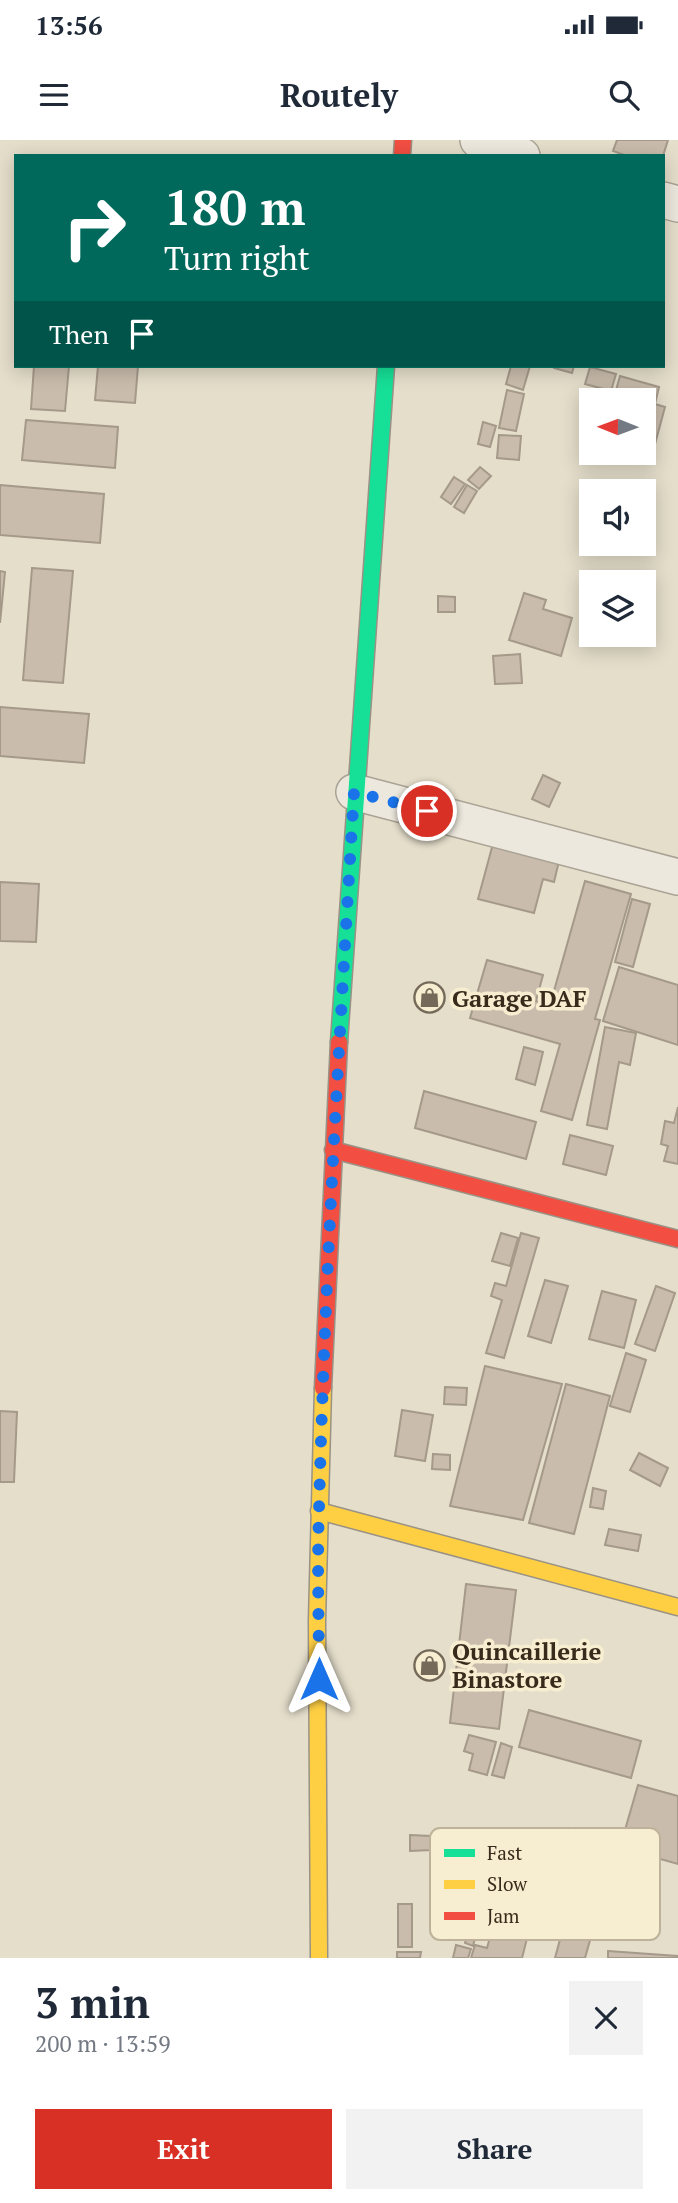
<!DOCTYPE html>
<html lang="en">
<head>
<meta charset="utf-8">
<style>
  body { margin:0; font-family:"PT Serif",serif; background:#f2f2f3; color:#1f2937; height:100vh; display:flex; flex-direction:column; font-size:26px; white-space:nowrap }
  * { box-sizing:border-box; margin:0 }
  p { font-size:23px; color:#747a83 }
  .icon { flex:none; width:38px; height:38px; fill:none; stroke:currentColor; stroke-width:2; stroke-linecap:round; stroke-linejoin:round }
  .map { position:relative; height:1818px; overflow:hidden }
  .drawer { display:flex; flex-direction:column; background:#fff; flex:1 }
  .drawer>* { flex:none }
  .hud { position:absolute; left:14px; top:14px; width:651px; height:214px; border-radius:0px; box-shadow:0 4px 18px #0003; background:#00695c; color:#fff; overflow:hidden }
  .needle { width:46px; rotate:271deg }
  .tools { position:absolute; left:579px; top:248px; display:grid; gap:14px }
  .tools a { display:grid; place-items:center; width:77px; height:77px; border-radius:0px; background:#fff; box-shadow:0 4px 18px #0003; font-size:35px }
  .pin { position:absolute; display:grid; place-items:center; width:60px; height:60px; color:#fff; margin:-30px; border:4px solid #fff; border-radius:50%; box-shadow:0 2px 7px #0007 }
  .me { position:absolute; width:77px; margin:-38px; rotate:0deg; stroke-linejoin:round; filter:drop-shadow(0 0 5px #0008) }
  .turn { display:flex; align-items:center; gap:24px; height:147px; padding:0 35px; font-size:32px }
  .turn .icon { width:91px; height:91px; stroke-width:2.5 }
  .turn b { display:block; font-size:49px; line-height:60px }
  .then { display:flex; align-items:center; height:66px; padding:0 35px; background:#0003; gap:14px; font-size:26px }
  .round { display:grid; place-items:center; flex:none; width:74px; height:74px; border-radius:0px; background:#f2f2f3 }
  .headline { display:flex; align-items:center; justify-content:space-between; height:119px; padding:0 35px }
  h1 { font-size:42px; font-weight:700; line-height:52px }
  .cta { display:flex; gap:14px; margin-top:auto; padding:14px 35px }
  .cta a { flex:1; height:80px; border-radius:0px; background:#d93025; color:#fff; font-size:28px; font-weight:700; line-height:80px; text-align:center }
  .cta a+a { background:#f2f2f3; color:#1f2937 }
  .status { display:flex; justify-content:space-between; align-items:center; height:49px; padding:0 35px; background:#fff; direction:ltr }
  .status svg { height:19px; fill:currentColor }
  header { display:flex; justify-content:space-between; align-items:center; height:91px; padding:0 35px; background:#fff; font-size:32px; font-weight:700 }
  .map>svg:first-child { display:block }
</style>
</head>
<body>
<div class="status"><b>13:56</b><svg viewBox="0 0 49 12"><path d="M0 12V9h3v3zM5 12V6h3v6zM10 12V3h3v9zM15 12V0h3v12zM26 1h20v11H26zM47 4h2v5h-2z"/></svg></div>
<header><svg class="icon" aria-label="menu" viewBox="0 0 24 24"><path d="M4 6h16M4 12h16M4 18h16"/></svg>Routely<svg class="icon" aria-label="search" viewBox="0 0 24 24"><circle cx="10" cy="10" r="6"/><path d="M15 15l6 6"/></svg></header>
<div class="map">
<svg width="678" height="1818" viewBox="0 0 678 1818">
  <rect width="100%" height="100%" fill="#e5decb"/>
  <g fill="#c9bcac" stroke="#a5998a" stroke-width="2">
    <polygon points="617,0 668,0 663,16 627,16 613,11"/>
    <polygon points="34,226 69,226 65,271 31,269"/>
    <polygon points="98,226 138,226 135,263 95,260"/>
    <polygon points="511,226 530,226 523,250 506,244"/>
    <polygon points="554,226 574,226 572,233 554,228"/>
    <polygon points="590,227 616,234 611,251 585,244"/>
    <polygon points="620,236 659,247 655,264 665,267 655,304 644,301 644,261 613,261"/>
    <polygon points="507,250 524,254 516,291 499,288"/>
    <polygon points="26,280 118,287 115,328 22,320"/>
    <polygon points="483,282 496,286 490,307 478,304"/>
    <polygon points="499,295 521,296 519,320 497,318"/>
    <polygon points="480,327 491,336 479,349 468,340"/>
    <polygon points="454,337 465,344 451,364 441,357"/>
    <polygon points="0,345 104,354 100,403 0,395"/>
    <polygon points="467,345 477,351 464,373 454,367"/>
    <polygon points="32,428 73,431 63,543 23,540"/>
    <polygon points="0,431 5,432 0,483"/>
    <polygon points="524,453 546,460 543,469 572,478 561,516 509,500"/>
    <polygon points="438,456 455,457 455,472 438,472"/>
    <polygon points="520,514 522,543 495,544 493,516"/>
    <polygon points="0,567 89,574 84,623 0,616"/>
    <polygon points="543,635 560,643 549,667 532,659"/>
    <polygon points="494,700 560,717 554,742 543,739 534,773 478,759"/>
    <polygon points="585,741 631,754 595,879 600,880 572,980 541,971 560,904 470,878 487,820 543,835 536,861 550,865"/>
    <polygon points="0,742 39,744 36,802 0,801"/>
    <polygon points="632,759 650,764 633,827 615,822"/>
    <polygon points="619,827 678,845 678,905 603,881"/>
    <polygon points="605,887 636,893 630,925 619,922 607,989 587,985"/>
    <polygon points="524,907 543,912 535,945 516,939"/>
    <polygon points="424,951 536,982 526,1019 415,988"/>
    <polygon points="678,967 678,1024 664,1021 668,1006 661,1004 665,981 674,983"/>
    <polygon points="570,995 613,1006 606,1035 563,1024"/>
    <polygon points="501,1093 518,1098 510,1126 492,1121"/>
    <polygon points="521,1093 539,1098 504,1218 486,1213 502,1160 491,1156 495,1143 506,1146"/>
    <polygon points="545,1140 568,1146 551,1203 528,1196"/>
    <polygon points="656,1146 675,1153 655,1211 635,1204"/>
    <polygon points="602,1151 636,1160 624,1208 589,1199"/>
    <polygon points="626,1213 646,1220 630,1272 610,1266"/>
    <polygon points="485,1226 562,1244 523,1380 450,1366"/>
    <polygon points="566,1244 610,1256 574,1394 529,1383"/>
    <polygon points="445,1247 467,1248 466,1265 444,1264"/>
    <polygon points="402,1270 433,1275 425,1321 395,1316"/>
    <polygon points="0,1271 17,1272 14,1342 0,1342"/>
    <polygon points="639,1313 668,1328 660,1346 630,1330"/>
    <polygon points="433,1314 450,1315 450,1330 432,1329"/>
    <polygon points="593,1348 606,1351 603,1369 590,1367"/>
    <polygon points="609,1389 641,1395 638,1411 605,1405"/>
    <polygon points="466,1444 516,1450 499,1589 450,1583"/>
    <polygon points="529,1570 641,1601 631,1638 519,1607"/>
    <polygon points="469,1595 496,1602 487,1635 469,1630 473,1614 464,1611"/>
    <polygon points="501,1603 512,1607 504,1638 492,1635"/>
    <polygon points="638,1645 678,1656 678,1724 636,1712 642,1694 625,1690"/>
    <polygon points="569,1688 616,1701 604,1746 568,1736 572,1722 561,1719"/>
    <polygon points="410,1695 431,1696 431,1710 410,1711"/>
    <polygon points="575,1744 604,1751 585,1818 555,1818"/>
    <rect x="398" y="1764" width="14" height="43"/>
    <polygon points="499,1765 533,1775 522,1818 471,1818 475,1805 487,1808"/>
    <polygon points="471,1781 479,1783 473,1806 465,1803"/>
    <polygon points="456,1805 471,1809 468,1818 453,1818"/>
    <polygon points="608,1811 678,1816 678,1818 608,1818"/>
    <polygon points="397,1812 421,1812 420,1818 397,1818"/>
  </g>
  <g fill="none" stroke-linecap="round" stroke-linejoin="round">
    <defs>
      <g id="street">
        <polyline points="478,0 522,16"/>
        <polyline points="663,60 678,64"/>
        <polyline points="354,652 678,737"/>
      </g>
      <polyline id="fast" points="339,902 386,226"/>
      <g id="slow">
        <polyline points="319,1371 678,1467"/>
        <polyline points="319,1818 317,1481 323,1248"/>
      </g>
      <g id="jam">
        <polyline points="402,16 403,0"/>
        <polyline points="333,1010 678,1099"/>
        <polyline points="323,1248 339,902"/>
      </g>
    </defs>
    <use href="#street" stroke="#aaa395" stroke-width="38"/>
    <use href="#fast" stroke="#999285" stroke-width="19"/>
    <use href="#slow" stroke="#999285" stroke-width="19"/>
    <use href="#jam" stroke="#999285" stroke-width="19"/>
    <use href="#street" stroke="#ede8dd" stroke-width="35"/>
    <use href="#fast" stroke="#16e098" stroke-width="16"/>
    <use href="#slow" stroke="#ffcf43" stroke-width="16"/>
    <use href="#jam" stroke="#f24e42" stroke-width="16"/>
  </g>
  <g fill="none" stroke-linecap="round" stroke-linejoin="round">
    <path stroke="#1a73e8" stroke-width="12" stroke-dasharray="0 21.6" d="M319 1539C319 1482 317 1426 319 1370 325 1130 340 891 354 652L427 671"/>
  </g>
  <defs>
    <symbol id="shop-ring" viewBox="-11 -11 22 22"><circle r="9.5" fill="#f7edd0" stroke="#756a59" stroke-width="1.5"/><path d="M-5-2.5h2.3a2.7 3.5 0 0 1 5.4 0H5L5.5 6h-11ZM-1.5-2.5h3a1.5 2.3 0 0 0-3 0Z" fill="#756a59"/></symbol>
  </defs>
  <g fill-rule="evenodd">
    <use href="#shop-ring" x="412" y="840" width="35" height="35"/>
    <use href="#shop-ring" x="412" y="1508" width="35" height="35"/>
  </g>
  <g text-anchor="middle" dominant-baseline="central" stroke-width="7" stroke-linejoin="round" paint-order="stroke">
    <g font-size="24" font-weight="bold" fill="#392b1c" stroke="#f7edd0" text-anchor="start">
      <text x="452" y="858">Garage DAF</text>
      <text x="452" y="1511">Quincaillerie<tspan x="452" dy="28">Binastore</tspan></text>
    </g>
  </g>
  <rect x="430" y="1688" width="230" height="112" rx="10" fill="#f7edd0" stroke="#beb39a" stroke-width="2"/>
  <rect x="444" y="1709" width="31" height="8" fill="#16e098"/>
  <rect x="444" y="1740" width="31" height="9" fill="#ffcf43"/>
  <rect x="444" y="1772" width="31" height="8" fill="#f24e42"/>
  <g font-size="19" fill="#392b1c">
    <text x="487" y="1720">Fast</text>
    <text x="487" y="1751">Slow</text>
    <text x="487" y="1783">Jam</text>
  </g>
</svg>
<div class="tools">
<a><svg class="needle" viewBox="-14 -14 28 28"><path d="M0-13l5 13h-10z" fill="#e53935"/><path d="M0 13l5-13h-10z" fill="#747a83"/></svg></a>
<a><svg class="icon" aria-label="sound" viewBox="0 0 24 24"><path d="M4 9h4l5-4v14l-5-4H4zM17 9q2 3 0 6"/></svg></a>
<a><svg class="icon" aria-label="layers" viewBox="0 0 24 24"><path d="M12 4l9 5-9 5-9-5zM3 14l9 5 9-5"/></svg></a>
</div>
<div class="pin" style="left:427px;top:671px;background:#d93025"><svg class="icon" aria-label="arrive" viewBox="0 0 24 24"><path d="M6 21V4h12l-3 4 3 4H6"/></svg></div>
<svg class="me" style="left:319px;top:1539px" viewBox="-20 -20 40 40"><path d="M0-17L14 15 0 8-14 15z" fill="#1a73e8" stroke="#fff" stroke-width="4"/></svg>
<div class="hud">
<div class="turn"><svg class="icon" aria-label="right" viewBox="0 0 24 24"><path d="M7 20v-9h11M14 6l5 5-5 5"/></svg><div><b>180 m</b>Turn right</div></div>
<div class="then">Then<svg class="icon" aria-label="arrive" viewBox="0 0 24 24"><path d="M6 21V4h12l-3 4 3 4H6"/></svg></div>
</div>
</div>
<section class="drawer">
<div class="headline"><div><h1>3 min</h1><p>200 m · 13:59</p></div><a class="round"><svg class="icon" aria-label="close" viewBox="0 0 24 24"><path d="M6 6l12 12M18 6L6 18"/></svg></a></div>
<div class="cta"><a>Exit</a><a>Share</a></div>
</section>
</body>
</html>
